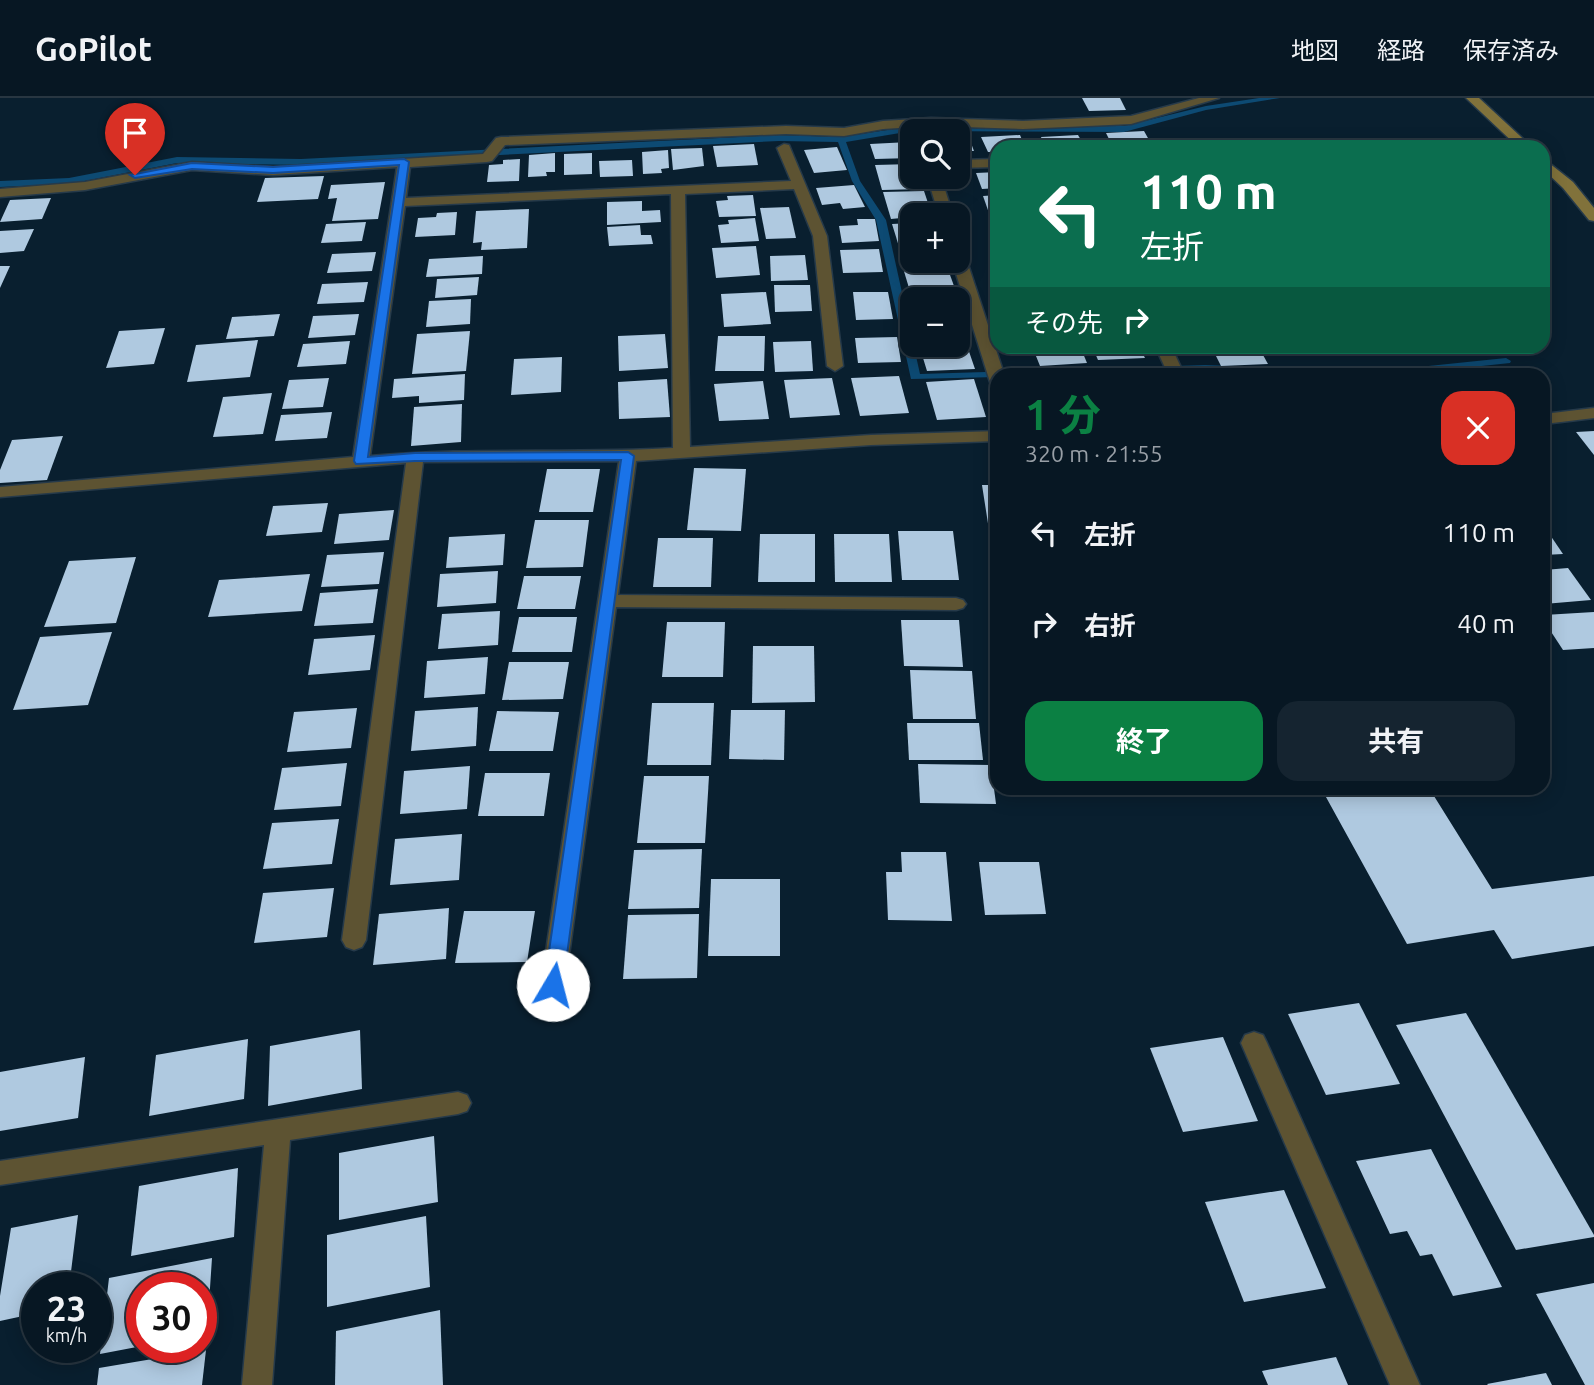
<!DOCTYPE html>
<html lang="ja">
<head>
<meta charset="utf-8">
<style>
  body { margin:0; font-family:Ubuntu,"Noto Sans JP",sans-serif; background:#152430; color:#f1f3f6; height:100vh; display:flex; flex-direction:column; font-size:26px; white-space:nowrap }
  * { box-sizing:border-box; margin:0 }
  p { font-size:23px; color:#989fa6 }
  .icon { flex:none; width:38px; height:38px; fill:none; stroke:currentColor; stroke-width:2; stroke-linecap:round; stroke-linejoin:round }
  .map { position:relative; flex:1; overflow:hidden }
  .drawer { position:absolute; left:990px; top:270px; width:560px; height:427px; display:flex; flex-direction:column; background:#071723; border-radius:21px; box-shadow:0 4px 18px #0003,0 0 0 2px #283641 }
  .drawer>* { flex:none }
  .hud { position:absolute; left:990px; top:42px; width:560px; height:214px; border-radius:21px; box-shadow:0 4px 18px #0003,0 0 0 2px #283641; background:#0b6e4f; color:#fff; overflow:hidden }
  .fabs { position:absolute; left:900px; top:21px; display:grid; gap:14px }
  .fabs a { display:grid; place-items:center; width:70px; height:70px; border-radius:14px; background:#071723; box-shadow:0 4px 18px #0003,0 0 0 2px #283641; font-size:35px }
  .speed { position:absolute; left:21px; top:1174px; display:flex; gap:14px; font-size:35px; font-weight:700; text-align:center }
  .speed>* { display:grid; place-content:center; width:91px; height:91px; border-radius:50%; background:#071723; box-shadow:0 4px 18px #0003,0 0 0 2px #283641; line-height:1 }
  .speed small { font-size:18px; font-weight:400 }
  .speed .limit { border:10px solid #d22; background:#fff; color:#111 }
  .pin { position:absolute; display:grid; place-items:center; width:60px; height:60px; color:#fff; margin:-72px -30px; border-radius:50% 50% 50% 0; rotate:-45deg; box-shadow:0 0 7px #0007 }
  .pin .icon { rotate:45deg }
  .me { position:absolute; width:77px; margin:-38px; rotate:8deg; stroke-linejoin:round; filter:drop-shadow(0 0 5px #0008) }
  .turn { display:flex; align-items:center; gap:24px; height:147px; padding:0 35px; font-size:32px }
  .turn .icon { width:91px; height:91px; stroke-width:2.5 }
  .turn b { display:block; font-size:49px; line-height:60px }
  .then { display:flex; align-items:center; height:66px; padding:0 35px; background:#0003; gap:14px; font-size:26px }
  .round { display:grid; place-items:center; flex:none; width:74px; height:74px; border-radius:21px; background:#152430 }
  .overview { display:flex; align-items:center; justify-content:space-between; height:119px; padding:0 35px }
  h1 { font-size:42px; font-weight:700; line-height:52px; color:#0b8043 }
  .primary-button { display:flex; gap:14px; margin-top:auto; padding:14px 35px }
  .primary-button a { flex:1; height:80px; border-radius:21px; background:#0b8043; color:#fff; font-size:28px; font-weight:700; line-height:80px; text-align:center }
  .primary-button a+a { background:#152430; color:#f1f3f6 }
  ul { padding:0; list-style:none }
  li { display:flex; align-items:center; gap:21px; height:91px; padding:0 35px }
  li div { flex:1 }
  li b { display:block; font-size:26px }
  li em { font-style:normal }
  header { display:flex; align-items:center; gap:42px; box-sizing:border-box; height:98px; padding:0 35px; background:#071723; border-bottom:2px solid #283641 }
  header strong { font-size:33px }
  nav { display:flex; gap:38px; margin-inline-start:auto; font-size:24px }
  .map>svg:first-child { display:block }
</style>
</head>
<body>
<header>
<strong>GoPilot</strong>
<nav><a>地図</a><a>経路</a><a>保存済み</a></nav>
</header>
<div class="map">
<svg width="1594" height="1287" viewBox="0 0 1594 1287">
  <rect width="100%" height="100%" fill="#091f2f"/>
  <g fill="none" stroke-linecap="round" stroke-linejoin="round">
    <polygon fill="#0d4a73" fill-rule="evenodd" points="1259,0 1280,0 1206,12 1124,34 912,33 846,44 860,83 886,122 920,276 1205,267 1380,273 1506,260 1511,263 1510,265 1406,276 1205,273 998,276 998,279 911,281 876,122 852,83 838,44 779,43 301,67 177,65 69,86 0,89 0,83 69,80 177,59 301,61 779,37 841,39 907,29 1124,28 1206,8"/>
  </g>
  <g fill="#afc9e0">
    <polygon points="1082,0 1120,0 1126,12 1089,13"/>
    <polygon points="1144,33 1153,49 1113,49 1106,35"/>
    <polygon points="968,37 974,53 957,53 957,38"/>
    <polygon points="1020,37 1025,49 998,49 998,54 988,54 981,39"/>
    <polygon points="1078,37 1085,49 1045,49 1041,39"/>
    <polygon points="909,44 912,60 875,61 870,46"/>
    <polygon points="754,46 758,67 717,69 713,48"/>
    <polygon points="837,49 847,72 814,75 804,52"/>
    <polygon points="702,50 704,68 673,72 671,51"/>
    <polygon points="668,52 669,70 661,71 662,75 643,76 642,54"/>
    <polygon points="555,55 555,74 546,74 547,78 528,79 529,57"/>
    <polygon points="592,55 592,76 564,77 564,56"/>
    <polygon points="520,61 519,83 487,84 489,67 503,66 503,62"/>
    <polygon points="632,62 633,78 600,79 599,63"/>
    <polygon points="912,66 912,79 919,79 923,91 882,92 875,67"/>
    <polygon points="998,74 998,90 982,91 976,75"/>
    <polygon points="324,78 318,101 257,104 265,80"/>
    <polygon points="385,84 378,121 332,123 337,100 328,101 331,87"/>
    <polygon points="854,87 865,109 843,111 840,105 822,107 816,90"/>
    <polygon points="924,93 932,117 891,121 883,94"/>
    <polygon points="753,97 756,118 719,119 716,103 728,102 727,98"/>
    <polygon points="998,97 998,115 989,115 983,98"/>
    <polygon points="51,100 42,121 0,124 10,102"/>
    <polygon points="642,103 642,113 660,112 661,124 607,127 607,104"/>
    <polygon points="789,109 796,140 766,141 760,110"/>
    <polygon points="529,111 527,150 481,152 482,144 473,145 476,113"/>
    <polygon points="457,114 455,137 415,139 418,120 436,119 437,115"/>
    <polygon points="755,120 759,143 721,145 718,127 729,126 728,122"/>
    <polygon points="857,121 875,121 879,143 842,145 839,128 858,127"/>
    <polygon points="366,124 362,143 321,145 326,126"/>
    <polygon points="912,125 912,154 901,155 892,126"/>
    <polygon points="640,127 641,137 651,137 653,146 609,148 607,129"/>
    <polygon points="34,131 24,153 0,155 0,133"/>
    <polygon points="756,148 760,177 716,180 712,150"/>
    <polygon points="879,151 883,174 843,175 840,152"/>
    <polygon points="376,154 372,173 327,175 332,156"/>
    <polygon points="805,157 808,182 771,183 770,158"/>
    <polygon points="483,158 482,176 426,179 429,161"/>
    <polygon points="900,160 945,163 954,188 909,190"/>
    <polygon points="0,168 10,168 0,190"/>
    <polygon points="479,179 477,197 435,200 437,181"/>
    <polygon points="368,184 364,204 317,206 322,186"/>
    <polygon points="774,187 810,187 812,213 775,214"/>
    <polygon points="766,194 771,226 724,229 721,196"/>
    <polygon points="853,194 888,194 893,221 856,222"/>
    <polygon points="471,201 470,226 426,229 429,203"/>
    <polygon points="958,206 966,230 957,231"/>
    <polygon points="280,216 274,238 226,241 232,219"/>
    <polygon points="359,216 355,237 308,240 313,218"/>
    <polygon points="165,230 154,266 106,270 119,233"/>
    <polygon points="470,233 466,273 412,276 417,236"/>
    <polygon points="665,236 668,270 619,273 618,238"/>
    <polygon points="963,236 975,271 927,273 919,247 957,247 957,237"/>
    <polygon points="718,238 765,238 764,273 715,273"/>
    <polygon points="897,239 901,264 858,265 855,240"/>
    <polygon points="258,242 250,279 187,284 196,247"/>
    <polygon points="350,243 346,266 297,269 303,246"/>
    <polygon points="811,243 813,273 775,274 773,244"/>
    <polygon points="1032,248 1080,248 1087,265 1040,268"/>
    <polygon points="1092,248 1139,248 1145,260 1098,262"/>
    <polygon points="1211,248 1258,248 1268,266 1221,268"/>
    <polygon points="562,259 561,294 511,297 514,261"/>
    <polygon points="465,276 464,302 419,305 419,298 392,300 394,281"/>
    <polygon points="899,278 909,315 860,318 851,280"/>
    <polygon points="329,280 323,309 282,311 289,282"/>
    <polygon points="832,280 840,317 790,320 784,282"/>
    <polygon points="667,281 670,319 619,321 618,284"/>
    <polygon points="974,281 986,319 937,322 926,284"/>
    <polygon points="763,283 769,321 719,323 714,286"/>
    <polygon points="272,295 263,336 213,339 223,299"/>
    <polygon points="462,306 461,344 411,348 414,309"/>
    <polygon points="332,314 327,340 275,343 281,317"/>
    <polygon points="1594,333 1594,357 1576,334"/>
    <polygon points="63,338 47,382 0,385 0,372 12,342"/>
    <polygon points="694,370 746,371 741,433 687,432"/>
    <polygon points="547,371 600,371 593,414 539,414"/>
    <polygon points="982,387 998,387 998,432 989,432"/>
    <polygon points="328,405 322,434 266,438 273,408"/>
    <polygon points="394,412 389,442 334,446 339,416"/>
    <polygon points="535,422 589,422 583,469 526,470"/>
    <polygon points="1544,428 1563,456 1544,457"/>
    <polygon points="898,433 953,433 959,482 902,482"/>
    <polygon points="505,436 503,467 446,470 449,439"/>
    <polygon points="760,436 815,436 815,484 758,484"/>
    <polygon points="834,436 889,436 892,484 835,484"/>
    <polygon points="658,440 713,440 711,489 653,489"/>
    <polygon points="384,454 379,486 321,489 327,457"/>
    <polygon points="136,459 116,525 44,529 69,463"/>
    <polygon points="1568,470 1591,502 1544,506 1544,472"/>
    <polygon points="498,473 496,505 437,509 440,476"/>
    <polygon points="310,476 302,513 208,519 219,482"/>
    <polygon points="524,478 581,478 575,511 517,511"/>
    <polygon points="378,491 373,525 314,528 320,495"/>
    <polygon points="500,513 498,547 438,551 442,516"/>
    <polygon points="1594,514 1594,550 1563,552 1544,523 1544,517"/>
    <polygon points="519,519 577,519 572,554 512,554"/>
    <polygon points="901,522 959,522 963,569 904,568"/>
    <polygon points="667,524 725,524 723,579 662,579"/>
    <polygon points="112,534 88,607 13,612 40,539"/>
    <polygon points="375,537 370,572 308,577 314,541"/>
    <polygon points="753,548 814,548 815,604 752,605"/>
    <polygon points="488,559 485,596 424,600 427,563"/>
    <polygon points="509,564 569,564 563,601 502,602"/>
    <polygon points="910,572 972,573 976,621 913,621"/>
    <polygon points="652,605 714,605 711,667 647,667"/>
    <polygon points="478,609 476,648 411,653 415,613"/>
    <polygon points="357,610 351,650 287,654 294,614"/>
    <polygon points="731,612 785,612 784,662 729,661"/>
    <polygon points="497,613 559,614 553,653 489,653"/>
    <polygon points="907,625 979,625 983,662 909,662"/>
    <polygon points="347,665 341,708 274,712 282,670"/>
    <polygon points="918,666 991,667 996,706 920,705"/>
    <polygon points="470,668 467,711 400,716 404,673"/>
    <polygon points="485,675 550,675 544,718 478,718"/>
    <polygon points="644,678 709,678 705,745 637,745"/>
    <polygon points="1321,690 1429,690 1492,791 1594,778 1594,848 1512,861 1494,832 1407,846"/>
    <polygon points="339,721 332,766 263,771 272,725"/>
    <polygon points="462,736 459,782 390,787 395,741"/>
    <polygon points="702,751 699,810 628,811 634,752"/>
    <polygon points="901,754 946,754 952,823 888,822 886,774 902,774"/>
    <polygon points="979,764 1039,764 1046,816 985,817"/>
    <polygon points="711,781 780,781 780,858 708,858"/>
    <polygon points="334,790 327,839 254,845 263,795"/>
    <polygon points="449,810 446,861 373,867 379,816"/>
    <polygon points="464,813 535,813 527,864 455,865"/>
    <polygon points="699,816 697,880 623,881 628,817"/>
    <polygon points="1359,905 1400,986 1326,997 1288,916"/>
    <polygon points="1466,915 1594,1137 1594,1139 1516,1152 1396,927"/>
    <polygon points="360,932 362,991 268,1008 270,948"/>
    <polygon points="1223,939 1258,1023 1183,1034 1150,950"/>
    <polygon points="248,941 244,1001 149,1018 156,957"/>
    <polygon points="85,959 78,1020 0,1033 0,974"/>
    <polygon points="434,1038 438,1104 339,1122 339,1055"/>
    <polygon points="1431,1051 1502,1189 1453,1198 1432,1156 1420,1158 1407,1133 1390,1136 1356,1063"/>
    <polygon points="238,1070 234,1139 131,1158 139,1088"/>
    <polygon points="1284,1092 1326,1190 1244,1204 1205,1104"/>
    <polygon points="78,1117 69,1190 37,1190 37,1215 0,1223 0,1198 11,1130"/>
    <polygon points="426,1118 430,1189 327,1209 327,1137"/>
    <polygon points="212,1160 207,1235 201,1236 201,1190 142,1190 142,1248 100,1256 109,1180"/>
    <polygon points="1594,1185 1594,1287 1585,1287 1536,1196"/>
    <polygon points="440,1212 443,1287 335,1287 336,1233"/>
    <polygon points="206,1252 202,1287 97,1287 99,1270"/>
    <polygon points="1336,1259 1348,1287 1268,1287 1262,1273"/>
    <polygon points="1546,1275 1552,1287 1488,1287 1487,1286"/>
  </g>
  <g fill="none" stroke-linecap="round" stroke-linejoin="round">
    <defs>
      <g id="street">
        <path d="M1199 0H1219L1131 26 1023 31 931 28 883 31 844 38 786 36 505 47 492 63 487 64 410 69 406 100 791 83 777 50 784 46 789 47 827 138 843 268 835 273 827 268 813 138 794 91 685 96 690 349 871 337 998 333V343L871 347 636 363 618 497 956 500 963 502 966 506 963 510 956 512 616 509 565 887 562 894 553 897 544 894 541 887 619 363 423 364 366 842 362 849 354 852 346 849 342 842 406 365 0 399V389L353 359 397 69 273 77 192 72 85 92 0 99V91L85 84 192 64 273 69 483 56 496 40 501 39 786 28 844 30 883 23 931 20 1023 23 1131 18ZM671 96 673 350C572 356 471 349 370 358L405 108Z"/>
        <polygon points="998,61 998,69 957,70 957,62"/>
        <polygon points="927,79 941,79 953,117 939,117"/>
        <polygon points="957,150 964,154 1004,276 998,276 998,289 990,284 952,163 957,163"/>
        <polygon points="1155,248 1171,248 1184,276 1168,276"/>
        <polygon points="1594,310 1594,320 1544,326 1544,316"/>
        <polygon points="1254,934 1263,937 1267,945 1420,1287 1390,1287 1241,945 1245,937"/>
        <polygon points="458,994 467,997 471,1005 467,1013 458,1016 290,1042 272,1287 242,1287 264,1047 0,1087 0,1063"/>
      </g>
      <g id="secondary">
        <polygon points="1466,0 1479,0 1532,49 1518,49"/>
        <polygon points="1544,61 1573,84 1594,110 1594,123 1589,122 1563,90 1544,72"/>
      </g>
    </defs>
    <use href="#street" stroke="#263a4a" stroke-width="3"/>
    <use href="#secondary" stroke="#263a4a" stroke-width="3"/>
    <use href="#street" fill="#5d5332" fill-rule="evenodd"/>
    <use href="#secondary" fill="#81723b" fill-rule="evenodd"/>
  </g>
  <polygon fill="#1a73e8" stroke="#114b97" stroke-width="2" points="404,61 409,64 368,359 415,355 628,354 634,358 563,887 560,892 553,895 547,892 544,887 621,362 415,363 356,366 354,363 399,67 273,75 192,71 135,80 130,77 192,65 273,69"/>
</svg>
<div class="fabs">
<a><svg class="icon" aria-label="search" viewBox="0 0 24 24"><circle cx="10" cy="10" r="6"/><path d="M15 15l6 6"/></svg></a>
<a>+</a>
<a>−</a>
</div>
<div class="speed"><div>23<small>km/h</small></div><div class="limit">30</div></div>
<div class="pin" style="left:135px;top:77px;background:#d93025"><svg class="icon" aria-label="arrive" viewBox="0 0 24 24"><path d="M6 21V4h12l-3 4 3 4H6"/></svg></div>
<svg class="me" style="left:553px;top:887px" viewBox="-20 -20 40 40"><circle r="19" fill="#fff"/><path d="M0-13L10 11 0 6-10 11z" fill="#1a73e8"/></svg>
<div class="hud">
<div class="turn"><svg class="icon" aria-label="left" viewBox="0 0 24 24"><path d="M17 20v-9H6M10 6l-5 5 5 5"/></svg><div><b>110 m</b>左折</div></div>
<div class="then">その先<svg class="icon" aria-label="right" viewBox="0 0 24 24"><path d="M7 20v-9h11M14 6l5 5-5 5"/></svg></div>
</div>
<section class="drawer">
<div class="overview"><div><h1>1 分</h1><p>320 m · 21:55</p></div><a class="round" style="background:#d93025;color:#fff"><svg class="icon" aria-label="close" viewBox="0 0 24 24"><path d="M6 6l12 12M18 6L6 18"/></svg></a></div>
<ul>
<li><svg class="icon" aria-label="left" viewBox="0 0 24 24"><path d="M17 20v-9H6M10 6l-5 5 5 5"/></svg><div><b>左折</b></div><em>110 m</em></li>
<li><svg class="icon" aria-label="right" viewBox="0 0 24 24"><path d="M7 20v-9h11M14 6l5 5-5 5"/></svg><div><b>右折</b></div><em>40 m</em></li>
</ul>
<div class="primary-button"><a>終了</a><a>共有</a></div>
</section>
</div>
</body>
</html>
